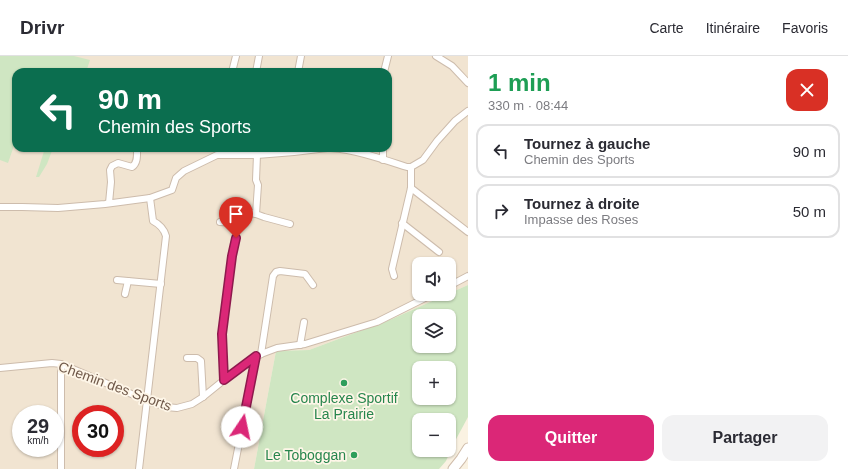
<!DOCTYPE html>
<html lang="fr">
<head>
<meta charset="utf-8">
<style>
  body { margin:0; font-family:Arial,sans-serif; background:#f2f2f3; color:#2b2b33; height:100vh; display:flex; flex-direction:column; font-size:15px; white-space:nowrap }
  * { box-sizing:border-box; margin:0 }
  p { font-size:13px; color:#7c7c81 }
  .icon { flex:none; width:22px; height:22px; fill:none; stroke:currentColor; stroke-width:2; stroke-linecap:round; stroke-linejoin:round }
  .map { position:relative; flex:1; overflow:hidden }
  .sheet { display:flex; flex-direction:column; background:#fff; width:380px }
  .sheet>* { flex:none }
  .hud { position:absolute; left:12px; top:12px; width:380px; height:84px; border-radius:12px; box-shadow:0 1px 3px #0004; background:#0b6e4f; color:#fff; overflow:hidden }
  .fabs { position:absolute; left:412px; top:201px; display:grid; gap:8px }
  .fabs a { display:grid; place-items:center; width:44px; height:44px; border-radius:8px; background:#fff; box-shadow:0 1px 3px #0004; font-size:20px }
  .speed { position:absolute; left:12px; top:349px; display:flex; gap:8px; font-size:20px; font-weight:700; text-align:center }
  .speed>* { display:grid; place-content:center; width:52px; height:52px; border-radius:50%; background:#fff; box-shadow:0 1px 3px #0004; line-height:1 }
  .speed small { font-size:10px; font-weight:400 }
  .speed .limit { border:6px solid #d22; background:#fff; color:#111 }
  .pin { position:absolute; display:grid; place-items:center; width:34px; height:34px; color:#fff; margin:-41px -17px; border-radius:50% 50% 50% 0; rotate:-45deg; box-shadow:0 0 4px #0007 }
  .pin .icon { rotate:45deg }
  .me { position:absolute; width:44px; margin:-22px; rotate:11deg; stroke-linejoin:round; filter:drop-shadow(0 0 3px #0008) }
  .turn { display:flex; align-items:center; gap:14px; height:84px; padding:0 20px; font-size:18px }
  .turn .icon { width:52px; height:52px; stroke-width:2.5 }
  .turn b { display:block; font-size:28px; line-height:34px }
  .round { display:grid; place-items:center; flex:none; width:42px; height:42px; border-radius:12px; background:#f2f2f3 }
  .overview { display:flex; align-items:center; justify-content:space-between; height:68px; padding:0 20px }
  h1 { font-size:24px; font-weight:700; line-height:30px; color:#1e9e55 }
  .button { display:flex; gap:8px; margin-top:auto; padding:8px 20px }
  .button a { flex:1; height:46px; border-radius:12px; background:#db2777; color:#fff; font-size:16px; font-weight:700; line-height:46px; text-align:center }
  .button a+a { background:#f2f2f3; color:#2b2b33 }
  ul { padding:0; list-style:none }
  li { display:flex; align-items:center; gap:12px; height:54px; margin:0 8px 6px; padding:0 12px; border:2px solid #e1e1e2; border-radius:12px }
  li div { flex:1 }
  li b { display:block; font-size:15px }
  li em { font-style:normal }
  header { display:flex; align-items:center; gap:24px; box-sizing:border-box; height:56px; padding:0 20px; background:#fff; border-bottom:1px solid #e1e1e2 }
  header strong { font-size:19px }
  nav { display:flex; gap:22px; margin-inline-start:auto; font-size:14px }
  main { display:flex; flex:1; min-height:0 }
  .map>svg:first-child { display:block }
</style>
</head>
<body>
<header>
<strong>Drivr</strong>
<nav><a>Carte</a><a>Itinéraire</a><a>Favoris</a></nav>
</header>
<main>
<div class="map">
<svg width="468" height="413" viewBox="0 0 468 413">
  <rect width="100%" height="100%" fill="#faf2e2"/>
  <path fill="#f1e4d1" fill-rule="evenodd" d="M0 0H468V229L392 263 309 294 276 295 254 413H0ZM16 16H388V92H16ZM419 208H449V238H419ZM21 358H55V392H21ZM81 358H115V392H81Z"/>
  <g fill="#cfe6c2" fill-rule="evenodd">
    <polygon points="0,0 74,0 90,4 86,16 16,16 16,84 8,107 0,104"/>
    <polygon points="45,92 53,92 47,108 39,121 36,121"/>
    <path d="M468 229V361L454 387 446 405 439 413H254L276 295 309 294 392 263ZM419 260H449V290H419ZM419 312H449V342H419ZM419 364H449V394H419Z"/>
  </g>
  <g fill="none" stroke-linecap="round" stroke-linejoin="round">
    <defs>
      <g id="street">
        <polyline points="436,0 452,10 468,27"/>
        <polyline points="232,16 236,0"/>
        <polyline points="256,16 259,0"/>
        <polyline points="298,16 301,0"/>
        <polyline points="384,16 388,0"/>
        <path d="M331 92C357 94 382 103 407 111H411L423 104 437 85 455 65 468 55"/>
        <polyline points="383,92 383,104"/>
        <polyline points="257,99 256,124 258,129 256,158 264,161 290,168"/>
        <polyline points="411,132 468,176"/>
        <path d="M109 147 111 126 110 114 112 110 118 107 132 111C138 107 137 99 137 92"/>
        <polyline points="0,151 22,151 58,152 105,148 150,142 172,134 176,122 184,115 217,99 257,99 294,96 327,92"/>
        <path d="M220 166 237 167C240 153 245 156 256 158"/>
        <polyline points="402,167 439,196"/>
        <polyline points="394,220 392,213 411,132 411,111"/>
        <polyline points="117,224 161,228"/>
        <polyline points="449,230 468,220"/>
        <polyline points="125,238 128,225"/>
        <polyline points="300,289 304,266"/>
        <polyline points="261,298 273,220 276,216 280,215 305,218 313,229"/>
        <polyline points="187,302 197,302 201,305 203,341"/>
        <polyline points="0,312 52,307 61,308 148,345 166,351 177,352 192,348 203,341 224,324 261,298 277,292 305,288 377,266 433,238"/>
        <polyline points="224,324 222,278 232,200 236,182"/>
        <polyline points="61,413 61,308"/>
        <path d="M139 413 166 180C164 173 159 168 153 165L150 142"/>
        <polyline points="234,413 256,300"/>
      </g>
      <polyline id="secondary" points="453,413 461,403 468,392"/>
    </defs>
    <use href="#street" stroke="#cdbcac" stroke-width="8"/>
    <use href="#secondary" stroke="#cfbcaa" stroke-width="11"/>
    <use href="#street" stroke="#fff" stroke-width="6"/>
    <use href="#secondary" stroke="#fff" stroke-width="9"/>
  </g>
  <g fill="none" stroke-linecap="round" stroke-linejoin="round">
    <defs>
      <polyline id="route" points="236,182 232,200 222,278 224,324 256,300 242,371"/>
    </defs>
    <use href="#route" stroke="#8e194d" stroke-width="10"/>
    <use href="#route" stroke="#db2777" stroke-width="7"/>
  </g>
  <g fill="#2e9e5b" stroke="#fef6e8" stroke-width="1.5">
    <circle cx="344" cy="327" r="4"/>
    <circle cx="354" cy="399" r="4"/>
  </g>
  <g text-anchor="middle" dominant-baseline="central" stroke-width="3.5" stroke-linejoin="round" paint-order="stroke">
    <g font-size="14" fill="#70594a" stroke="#fef6e8">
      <text transform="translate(115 330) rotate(20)">Chemin des Sports</text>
    </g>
    <g font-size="14" fill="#27864d" stroke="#fef6e8">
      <text x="344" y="342">Complexe Sportif<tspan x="344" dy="16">La Prairie</tspan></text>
      <text x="346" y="399" text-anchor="end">Le Toboggan</text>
    </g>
  </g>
</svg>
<div class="fabs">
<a><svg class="icon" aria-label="sound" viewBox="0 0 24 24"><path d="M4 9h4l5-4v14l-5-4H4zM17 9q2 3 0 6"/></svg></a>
<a><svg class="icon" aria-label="layers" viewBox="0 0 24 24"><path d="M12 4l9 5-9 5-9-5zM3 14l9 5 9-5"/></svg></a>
<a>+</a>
<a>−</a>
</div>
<div class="speed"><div>29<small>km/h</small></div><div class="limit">30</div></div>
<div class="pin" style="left:236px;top:182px;background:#d93025"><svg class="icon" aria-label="arrive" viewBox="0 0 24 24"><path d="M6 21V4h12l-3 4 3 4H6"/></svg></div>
<svg class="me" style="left:242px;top:371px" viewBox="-20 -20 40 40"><circle r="19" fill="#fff"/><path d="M0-13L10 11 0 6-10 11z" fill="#db2777"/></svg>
<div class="hud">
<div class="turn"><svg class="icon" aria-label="left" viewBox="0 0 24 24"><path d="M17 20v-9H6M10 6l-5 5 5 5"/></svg><div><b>90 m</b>Chemin des Sports</div></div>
</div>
</div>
<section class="sheet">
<div class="overview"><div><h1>1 min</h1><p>330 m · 08:44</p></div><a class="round" style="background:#d93025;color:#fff"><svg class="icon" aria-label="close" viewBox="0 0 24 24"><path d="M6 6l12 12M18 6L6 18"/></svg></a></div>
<ul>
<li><svg class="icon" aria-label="left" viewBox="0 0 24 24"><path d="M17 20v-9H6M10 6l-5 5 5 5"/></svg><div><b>Tournez à gauche</b><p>Chemin des Sports</p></div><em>90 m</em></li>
<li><svg class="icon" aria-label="right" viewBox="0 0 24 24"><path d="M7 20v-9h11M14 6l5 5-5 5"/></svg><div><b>Tournez à droite</b><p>Impasse des Roses</p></div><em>50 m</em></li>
</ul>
<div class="button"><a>Quitter</a><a>Partager</a></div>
</section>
</main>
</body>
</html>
